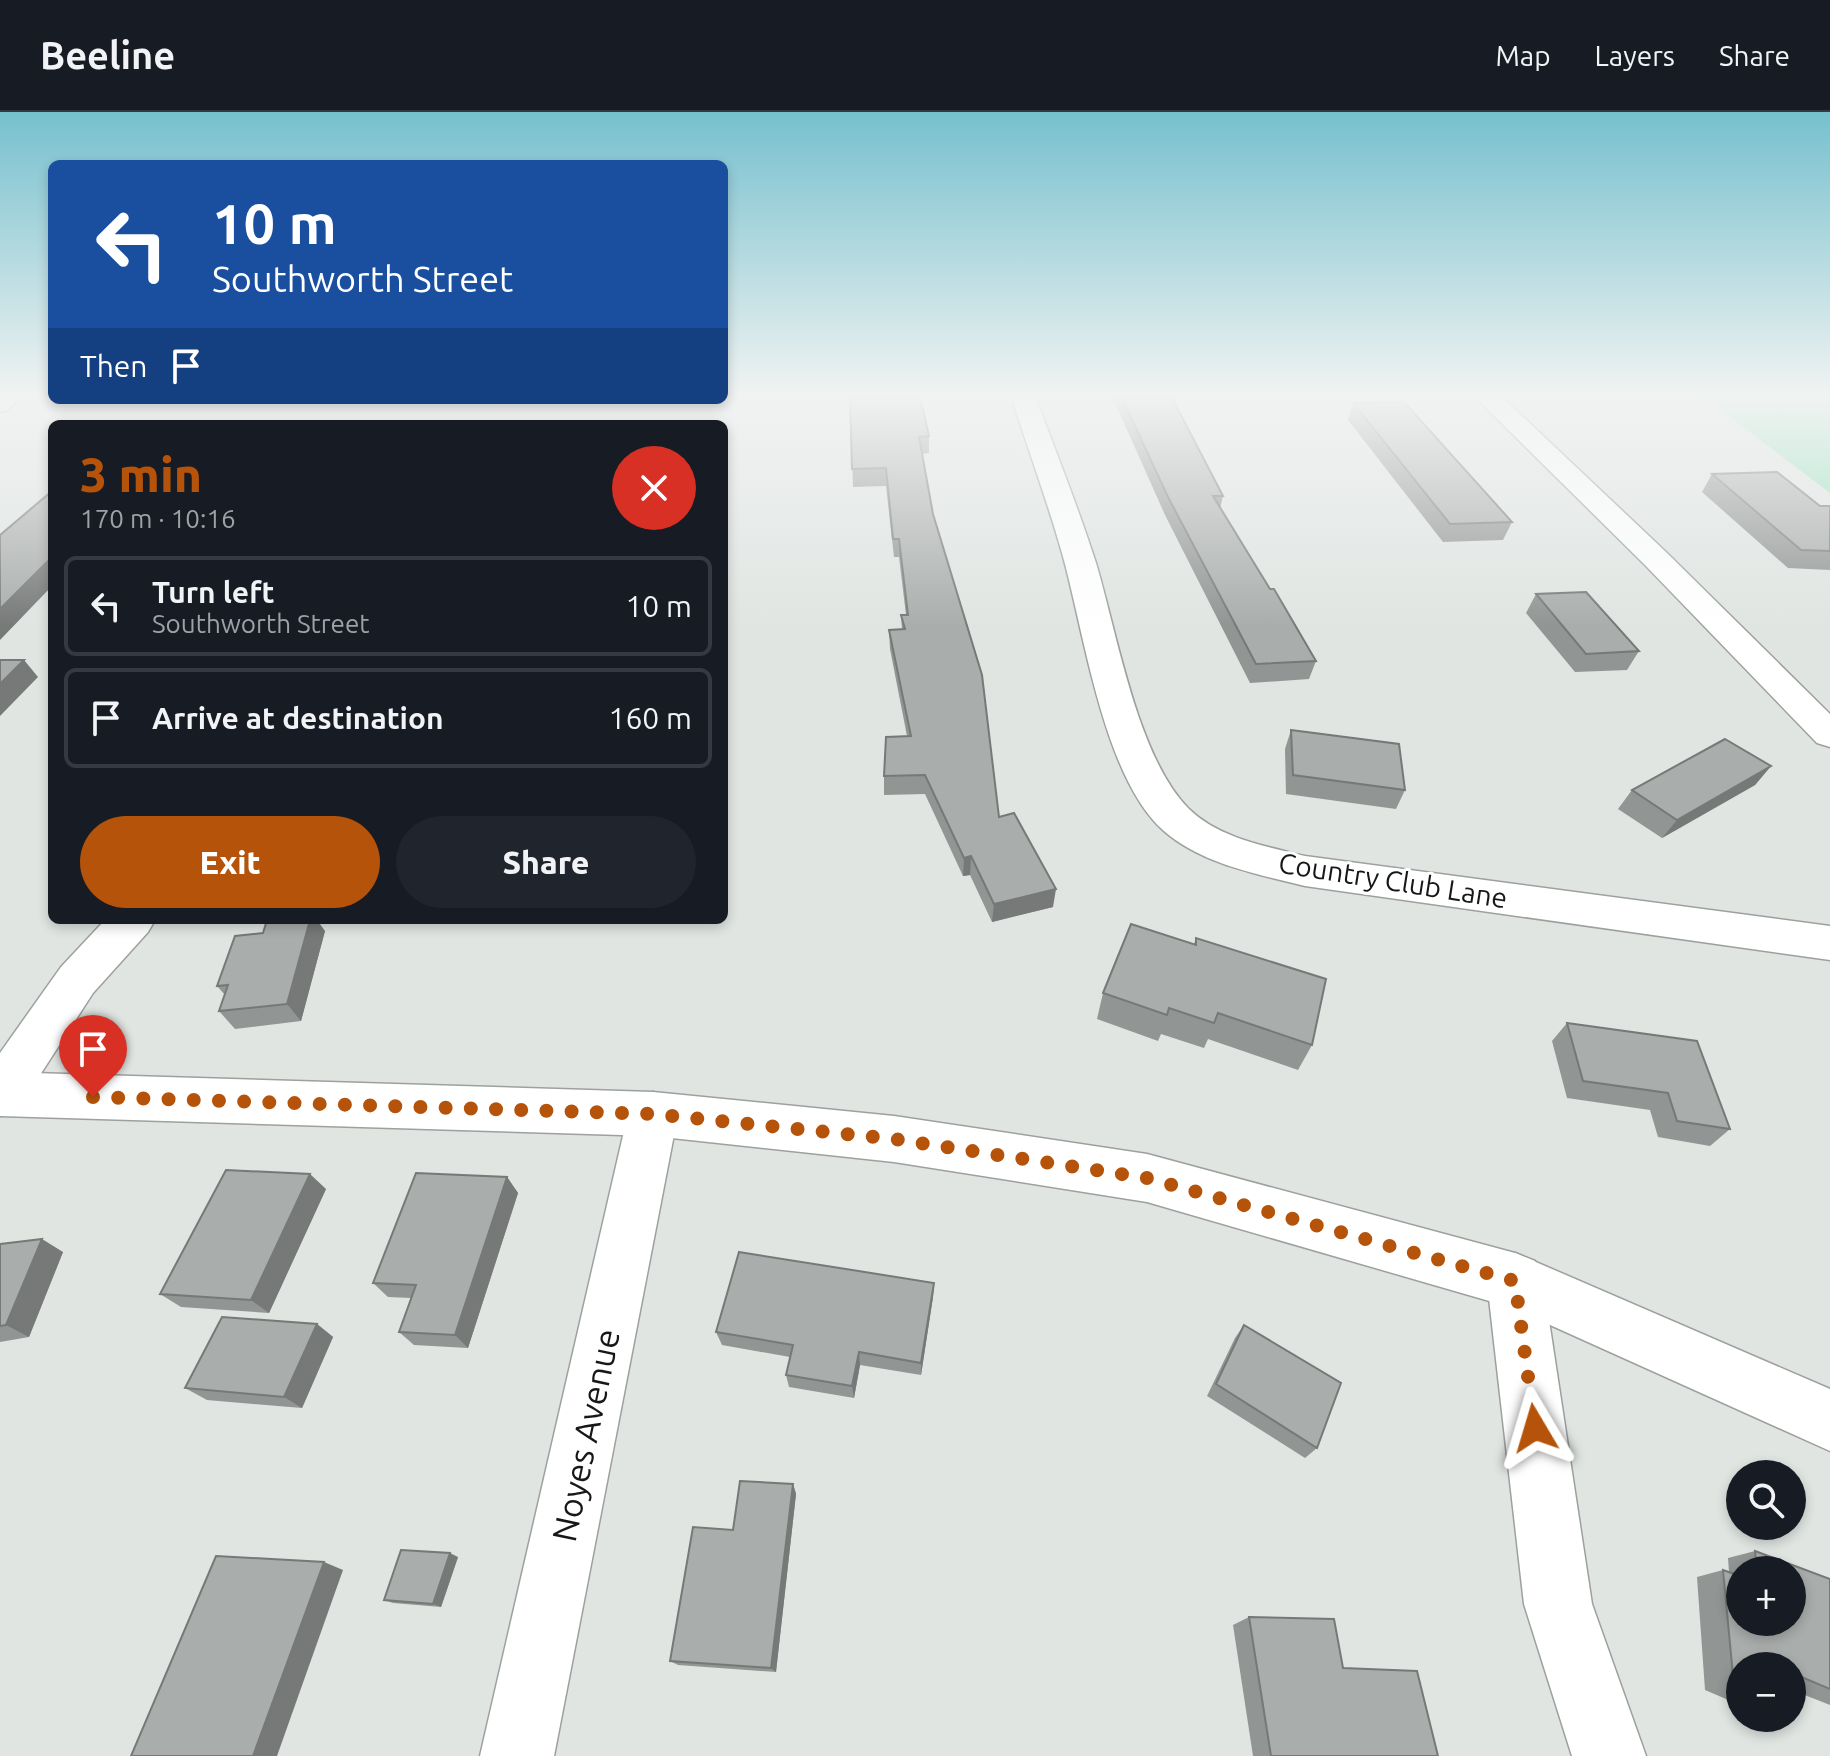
<!DOCTYPE html>
<html lang="en">
<head>
<meta charset="utf-8">
<style>
  body { margin:0; font-family:Ubuntu,sans-serif; background:#20242c; color:#f1f3f6; height:100vh; display:flex; flex-direction:column; font-size:30px; white-space:nowrap }
  * { box-sizing:border-box; margin:0 }
  p { font-size:26px; color:#9ea1a6 }
  .icon { flex:none; width:44px; height:44px; fill:none; stroke:currentColor; stroke-width:2; stroke-linecap:round; stroke-linejoin:round }
  .map { position:relative; flex:1; overflow:hidden }
  .side { position:absolute; left:48px; top:308px; width:680px; height:504px; display:flex; flex-direction:column; background:#171b24; border-radius:12px; box-shadow:0 4px 12px #0003 }
  .side>* { flex:none }
  .hud { position:absolute; left:48px; top:48px; width:680px; height:244px; border-radius:12px; box-shadow:0 4px 12px #0003; background:#1a4fa0; color:#fff; overflow:hidden }
  .fabs { position:absolute; left:1726px; top:1348px; display:grid; gap:16px }
  .fabs a { display:grid; place-items:center; width:80px; height:80px; border-radius:50%; background:#171b24; box-shadow:0 4px 12px #0003; font-size:40px }
  .pin { position:absolute; display:grid; place-items:center; width:68px; height:68px; color:#fff; margin:-82px -34px; border-radius:50% 50% 50% 0; rotate:-45deg; box-shadow:0 0 8px #0007 }
  .pin .icon { rotate:45deg }
  .me { position:absolute; width:88px; margin:-44px; rotate:353deg; stroke-linejoin:round; filter:drop-shadow(0 0 6px #0008) }
  .turn { display:flex; align-items:center; gap:28px; height:168px; padding:0 32px; font-size:36px }
  .turn .icon { width:104px; height:104px; stroke-width:2.5 }
  .turn b { display:block; font-size:56px; line-height:68px }
  .then { display:flex; align-items:center; height:76px; padding:0 32px; background:#0003; gap:16px; font-size:30px }
  .round { display:grid; place-items:center; flex:none; width:84px; height:84px; border-radius:42px; background:#20242c }
  .head { display:flex; align-items:center; justify-content:space-between; height:136px; padding:0 32px }
  h1 { font-size:48px; font-weight:800; line-height:60px; color:#b45309 }
  .action { display:flex; gap:16px; margin-top:auto; padding:16px 32px }
  .action a { flex:1; height:92px; border-radius:48px; background:#b45309; color:#fff; font-size:32px; font-weight:800; line-height:92px; text-align:center }
  .action a+a { background:#20242c; color:#f1f3f6 }
  ul { padding:0; list-style:none }
  li { display:flex; align-items:center; gap:24px; height:100px; margin:0 16px 12px; padding:0 16px; border:4px solid #363941; border-radius:12px }
  li div { flex:1 }
  li b { display:block; font-size:30px }
  li em { font-style:normal }
  header { display:flex; align-items:center; gap:48px; box-sizing:border-box; height:112px; padding:0 40px; background:#171b24; border-bottom:2px solid #363941 }
  header strong { font-size:38px }
  nav { display:flex; gap:44px; margin-inline-start:auto; font-size:28px }
  .map>svg:first-child { display:block }
</style>
</head>
<body>
<header>
<strong>Beeline</strong>
<nav><a>Map</a><a>Layers</a><a>Share</a></nav>
</header>
<div class="map">
<svg width="1830" height="1644" viewBox="0 0 1830 1644">
  <rect width="100%" height="100%" fill="#e0e5e2"/>
  <polygon fill="#97e2c0" points="1702,284 1830,284 1830,381"/>
  <g fill="none" stroke-linecap="round" stroke-linejoin="round">
    <defs>
      <g id="minor">
        <path d="M1011 284H1035C1056 340 1078 395 1096 451 1117 521 1137 644 1188 696 1218 726 1265 734 1305 744L1830 814V848L1305 774C1257 762 1202 752 1164 719 1103 666 1084 518 1062 441 1047 388 1028 337 1011 284Z"/>
        <polygon points="1474,284 1501,284 1667,441 1830,602 1830,635 1817,631 1645,453"/>
        <polygon points="105,808 155,808 148,820 93,881 18,997 0,1004 0,941 61,855"/>
        <polygon points="653,980 671,986 678,1002 554,1644 480,1644 628,1002 635,986"/>
        <polygon points="1515,1141 1535,1149 1543,1169 1592,1492 1646,1644 1572,1644 1524,1492 1487,1169 1495,1149"/>
      </g>
      <polygon id="tertiary" points="0,960 653,980 894,1004 1147,1042 1515,1141 1830,1277 1830,1339 1510,1195 1147,1090 894,1050 653,1024 0,1004"/>
      <polygon id="secondary" points="0,284 20,284 9,298 0,300"/>
    </defs>
    <use href="#minor" stroke="#9ca19e" stroke-width="3"/>
    <use href="#tertiary" stroke="#9ca19e" stroke-width="3"/>
    <use href="#secondary" stroke="#9ca19e" stroke-width="3"/>
    <use href="#minor" fill="#fff" fill-rule="evenodd"/>
    <use href="#tertiary" fill="#fff" fill-rule="evenodd"/>
    <use href="#secondary" fill="#d3eee2" fill-rule="evenodd"/>
  </g>
  <g fill="#919593" fill-rule="evenodd">
    <polygon points="850,284 929,324 929,341 922,342 933,402 999,705 1053,795 992,810 970,763 963,764 925,682 884,683 884,664 907,624 890,537 889,518 902,517 901,503 906,503 899,445 894,445 886,374 853,375"/>
    <polygon points="1112,284 1171,284 1223,384 1220,397 1316,549 1309,567 1250,571 1165,403"/>
    <polygon points="1353,291 1512,410 1503,428 1443,430 1348,308"/>
    <polygon points="1712,362 1820,394 1830,394 1830,458 1788,456 1702,380"/>
    <polygon points="1536,482 1639,539 1627,558 1575,560 1526,501"/>
    <polygon points="1291,618 1405,678 1396,697 1286,682 1285,637"/>
    <polygon points="1771,654 1755,673 1662,726 1618,697 1632,678"/>
    <polygon points="325,819 301,909 235,917 219,899 225,883 217,874"/>
    <polygon points="1196,826 1312,933 1298,958 1208,927 1204,936 1161,922 1158,929 1097,907 1103,881 1194,832"/>
    <polygon points="1567,911 1730,1017 1710,1034 1658,1025 1650,998 1567,986 1552,929"/>
    <polygon points="507,1065 518,1081 468,1236 414,1233 399,1220 411,1186 388,1185 373,1171"/>
    <polygon points="326,1077 269,1201 181,1195 160,1182"/>
    <polygon points="0,1132 63,1140 29,1225 0,1230"/>
    <polygon points="934,1171 933,1185 921,1263 860,1253 854,1286 789,1275 786,1263 790,1245 722,1233 716,1220"/>
    <polygon points="317,1212 333,1225 302,1296 207,1288 185,1276"/>
    <polygon points="1244,1213 1317,1336 1305,1346 1207,1284 1235,1226"/>
    <polygon points="793,1372 796,1382 776,1560 678,1553 670,1549 733,1418"/>
    <path d="M1755 1439 1830 1467V1593L1792 1578V1554H1740V1593L1705 1578 1697 1465 1723 1458 1729 1460 1728 1446ZM1740 1458H1792L1740 1510Z"/>
    <polygon points="458,1445 441,1495 393,1491 384,1488"/>
    <polygon points="1249,1505 1343,1556 1438,1644 1253,1644 1233,1513"/>
  </g>
  <g fill="#767978">
    <polygon points="52,445 52,474 0,528 0,497"/>
    <polygon points="24,548 38,565 0,604 0,572"/>
    <polygon points="1771,654 1755,673 1662,726 1677,708"/>
    <polygon points="971,744 970,763 963,764 964,746"/>
    <polygon points="1056,777 1053,795 992,810 994,792"/>
    <polygon points="310,808 317,808 325,819 301,909 287,892"/>
    <polygon points="310,1062 326,1077 269,1201 251,1188"/>
    <polygon points="507,1065 518,1081 468,1236 455,1223"/>
    <polygon points="42,1127 63,1140 29,1225 6,1213"/>
    <polygon points="934,1171 933,1185 921,1263 921,1251"/>
    <polygon points="317,1212 333,1225 302,1296 284,1285"/>
    <polygon points="859,1240 860,1253 854,1286 852,1274"/>
    <polygon points="793,1372 796,1382 776,1560 771,1556"/>
    <polygon points="450,1441 458,1445 441,1495 433,1492"/>
    <polygon points="324,1450 343,1458 277,1644 253,1644"/>
  </g>
  <g fill="#a9adab" stroke="#767978" stroke-width="2">
    <polygon points="850,284 920,284 929,324 919,325 933,402 982,563 999,705 1014,701 1056,777 994,792 971,744 964,746 925,663 884,664 886,625 911,624 889,518 905,517 901,503 908,503 899,427 893,427 886,356 852,357"/>
    <polygon points="1121,284 1171,284 1223,384 1213,384 1270,477 1274,477 1316,549 1256,552 1168,385"/>
    <polygon points="1404,290 1512,410 1450,412 1353,291"/>
    <polygon points="1777,360 1820,394 1830,394 1830,439 1801,438 1712,362"/>
    <polygon points="52,379 52,445 0,497 0,423"/>
    <polygon points="1586,480 1639,539 1586,542 1536,482"/>
    <polygon points="0,548 24,548 0,572"/>
    <polygon points="1291,618 1399,632 1405,678 1293,663"/>
    <polygon points="1725,627 1771,654 1677,708 1632,678"/>
    <polygon points="267,808 310,808 287,892 219,899 228,873 217,874 235,824 263,821"/>
    <polygon points="1131,812 1196,833 1196,826 1326,867 1312,933 1218,901 1214,911 1169,896 1167,903 1103,881"/>
    <polygon points="1567,911 1697,929 1730,1017 1677,1009 1668,981 1583,969"/>
    <polygon points="226,1058 310,1062 251,1188 160,1182"/>
    <polygon points="416,1061 507,1065 455,1223 399,1220 416,1173 373,1171"/>
    <polygon points="42,1127 6,1213 0,1214 0,1132"/>
    <polygon points="739,1140 934,1171 921,1251 859,1240 852,1274 786,1263 793,1233 716,1220"/>
    <polygon points="222,1205 317,1212 284,1285 185,1276"/>
    <polygon points="1244,1213 1341,1271 1317,1336 1216,1272"/>
    <polygon points="740,1369 793,1372 771,1556 670,1549 693,1415 733,1418"/>
    <polygon points="401,1438 450,1441 433,1492 384,1488"/>
    <polygon points="1755,1439 1830,1467 1830,1577 1792,1561 1792,1554 1772,1553 1740,1554 1740,1577 1734,1574 1723,1458 1740,1464 1740,1510 1792,1510 1792,1458 1757,1458"/>
    <polygon points="216,1444 324,1450 253,1644 131,1644"/>
    <polygon points="1249,1505 1334,1507 1343,1556 1417,1559 1438,1644 1271,1644"/>
  </g>
  <linearGradient id="sky" x2="0" y2="1"><stop stop-color="#76c0ce"/><stop offset="0.55" stop-color="#f1f3f2"/><stop offset="1" stop-color="#f1f3f2" stop-opacity="0"/></linearGradient>
  <rect width="1830" height="515" fill="url(#sky)"/>
  <g fill="none" stroke-linecap="round" stroke-linejoin="round">
    <polyline stroke="#b45309" stroke-width="14" stroke-dasharray="0 25.2" points="93,985 653,1002 894,1027 1147,1066 1515,1169 1535,1316"/>
  </g>
  <g text-anchor="middle" dominant-baseline="central" stroke-width="6" stroke-linejoin="round" paint-order="stroke">
    <g font-size="28" fill="#161817" stroke="#fff">
      <text transform="translate(1393 768) rotate(9)">Country Club Lane</text>
    </g>
    <g font-size="34" fill="#161817" stroke="#fff">
      <text transform="translate(585 1323) rotate(-78)">Noyes Avenue</text>
    </g>
  </g>
</svg>
<div class="fabs">
<a><svg class="icon" aria-label="search" viewBox="0 0 24 24"><circle cx="10" cy="10" r="6"/><path d="M15 15l6 6"/></svg></a>
<a>+</a>
<a>−</a>
</div>
<div class="pin" style="left:93px;top:985px;background:#d93025"><svg class="icon" aria-label="arrive" viewBox="0 0 24 24"><path d="M6 21V4h12l-3 4 3 4H6"/></svg></div>
<svg class="me" style="left:1535px;top:1316px" viewBox="-20 -20 40 40"><path d="M0-17L14 15 0 8-14 15z" fill="#b45309" stroke="#fff" stroke-width="4"/></svg>
<div class="hud">
<div class="turn"><svg class="icon" aria-label="left" viewBox="0 0 24 24"><path d="M17 20v-9H6M10 6l-5 5 5 5"/></svg><div><b>10 m</b>Southworth Street</div></div>
<div class="then">Then<svg class="icon" aria-label="arrive" viewBox="0 0 24 24"><path d="M6 21V4h12l-3 4 3 4H6"/></svg></div>
</div>
<section class="side">
<div class="head"><div><h1>3 min</h1><p>170 m · 10:16</p></div><a class="round" style="background:#d93025;color:#fff"><svg class="icon" aria-label="close" viewBox="0 0 24 24"><path d="M6 6l12 12M18 6L6 18"/></svg></a></div>
<ul>
<li><svg class="icon" aria-label="left" viewBox="0 0 24 24"><path d="M17 20v-9H6M10 6l-5 5 5 5"/></svg><div><b>Turn left</b><p>Southworth Street</p></div><em>10 m</em></li>
<li><svg class="icon" aria-label="arrive" viewBox="0 0 24 24"><path d="M6 21V4h12l-3 4 3 4H6"/></svg><div><b>Arrive at destination</b></div><em>160 m</em></li>
</ul>
<div class="action"><a>Exit</a><a>Share</a></div>
</section>
</div>
</body>
</html>
